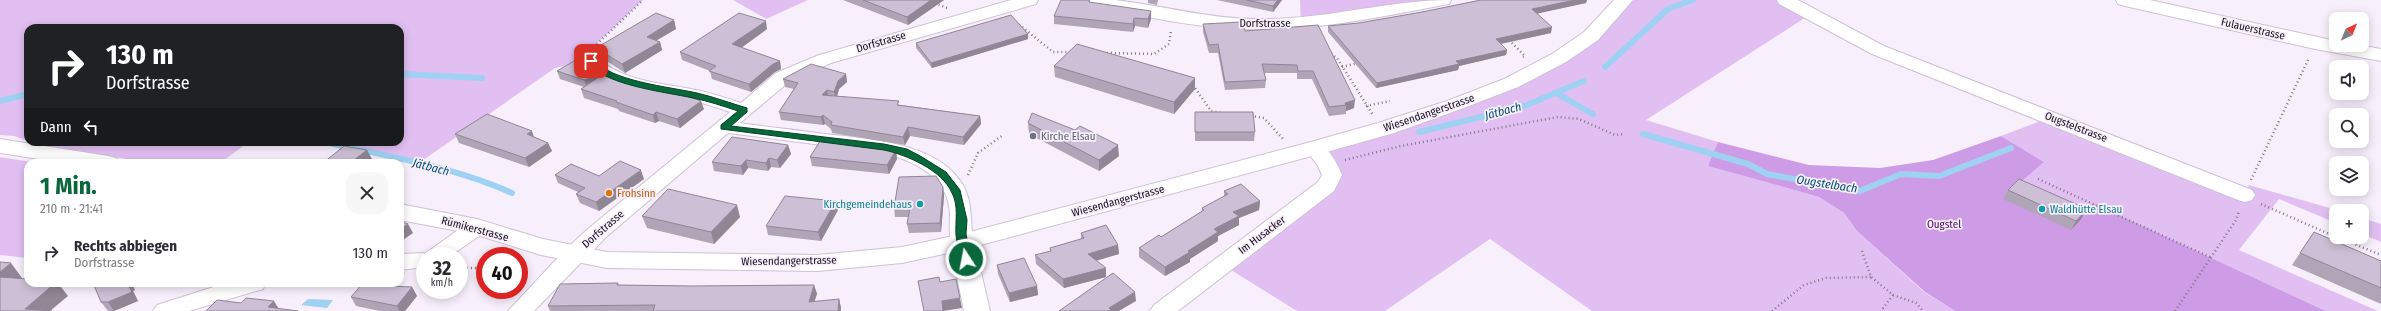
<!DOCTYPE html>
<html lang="de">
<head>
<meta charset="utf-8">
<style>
  body { margin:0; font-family:"Fira Sans Condensed",sans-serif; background:#f7f7f7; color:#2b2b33; height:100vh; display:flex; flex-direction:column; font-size:15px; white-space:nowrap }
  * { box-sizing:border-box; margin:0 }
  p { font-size:13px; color:#7c7c81 }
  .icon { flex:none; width:22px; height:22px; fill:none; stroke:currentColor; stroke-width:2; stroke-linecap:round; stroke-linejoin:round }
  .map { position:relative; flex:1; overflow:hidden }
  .drawer { position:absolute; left:24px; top:159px; width:380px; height:128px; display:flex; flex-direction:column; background:#fff; border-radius:12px; box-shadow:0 2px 10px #0003 }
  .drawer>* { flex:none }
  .banner { position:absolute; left:24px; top:24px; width:380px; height:122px; border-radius:12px; box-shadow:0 2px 10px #0003; background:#202124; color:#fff; overflow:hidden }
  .needle { width:26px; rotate:43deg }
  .fabs { position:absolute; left:2329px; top:12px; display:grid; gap:8px }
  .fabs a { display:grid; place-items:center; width:40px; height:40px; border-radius:8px; background:#fff; box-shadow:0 2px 10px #0003; font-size:20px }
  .speed { position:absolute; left:416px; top:247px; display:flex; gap:8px; font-size:20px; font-weight:700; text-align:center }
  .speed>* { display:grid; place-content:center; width:52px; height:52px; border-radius:50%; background:#fff; box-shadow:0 2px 10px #0003; line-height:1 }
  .speed small { font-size:10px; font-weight:400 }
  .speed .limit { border:6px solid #d22; background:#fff; color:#111 }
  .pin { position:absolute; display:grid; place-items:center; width:34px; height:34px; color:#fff; margin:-17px; border-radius:8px; box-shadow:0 2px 6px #0006 }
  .me { position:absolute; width:44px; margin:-22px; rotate:349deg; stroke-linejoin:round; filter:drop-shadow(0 0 3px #0008) }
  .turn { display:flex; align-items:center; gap:14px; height:84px; padding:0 16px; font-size:18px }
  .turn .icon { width:52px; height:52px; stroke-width:2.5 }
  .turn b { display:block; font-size:28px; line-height:34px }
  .then { display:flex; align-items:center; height:38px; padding:0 16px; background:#0003; gap:8px; font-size:15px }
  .round { display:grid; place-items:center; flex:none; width:42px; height:42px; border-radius:12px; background:#f7f7f7 }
  .summary { display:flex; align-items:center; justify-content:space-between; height:68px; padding:0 16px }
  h1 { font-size:24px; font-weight:700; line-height:30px; color:#08673b }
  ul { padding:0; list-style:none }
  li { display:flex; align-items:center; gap:12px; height:52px; padding:0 16px }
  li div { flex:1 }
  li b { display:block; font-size:15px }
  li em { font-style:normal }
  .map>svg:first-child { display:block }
</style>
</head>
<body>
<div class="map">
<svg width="2381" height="311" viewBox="0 0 2381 311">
  <rect width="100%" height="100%" fill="#f8effd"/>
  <g fill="#e2bff3">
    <polygon points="0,0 643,0 591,49 591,61 555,68 419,163 325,142 400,142 400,28 28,28 28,141 14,136 0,135"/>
    <polygon points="733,0 808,0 766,19"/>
    <polygon points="1300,0 1443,0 1301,23"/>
    <polygon points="1624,0 1785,0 1811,14 1646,120 1718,142 1709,166 1819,197 1844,213 1857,231 1924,292 1955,311 1592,311 1490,239 1385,311 1297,311 1223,265 1327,186 1315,148 1386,128 1559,58"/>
    <polygon points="2051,117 2245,194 2249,185 2340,211 2336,211 2336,223 2279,199 2239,250 2378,311 2326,311 2093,203 2082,218 2014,188 2044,162 2001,136"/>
    <polygon points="30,142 249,142 220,163 149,163"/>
    <polygon points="0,157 38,163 28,163 28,258 0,255"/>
    <polygon points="2362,218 2381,224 2381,242 2362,234"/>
  </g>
  <polygon fill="#ce9ce7" points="2001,136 2044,162 2014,188 2082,218 2093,203 2326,311 1955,311 1925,292 1857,231 1844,213 1819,197 1708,166 1718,142 1809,165 1880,168 1933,160"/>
  <polygon fill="#9fd1f3" points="308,299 333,300 327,308 301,305"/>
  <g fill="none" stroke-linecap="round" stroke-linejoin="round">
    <g stroke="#9fd1f3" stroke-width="6">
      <polyline points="1605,67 1668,9 1693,0"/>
      <polyline points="400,74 482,78"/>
      <polyline points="1556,93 1593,114"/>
      <polyline points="0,101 28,94"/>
      <polyline points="1419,132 1522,107 1584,81"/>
      <polyline points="1643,134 1748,164 1767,174 1860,191 1901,174 1939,176 2011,148"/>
      <path d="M325 142C388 157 452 166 512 193"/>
    </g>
    <defs>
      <g id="minor">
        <path d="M1011 0H1038L1036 4 831 63 790 81 740 123C768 127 796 130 825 134 868 139 938 142 963 185 973 203 970 223 973 242L970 247 962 249 954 247C948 237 950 225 950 214 949 178 915 161 884 153L728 133 605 238 534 311H508L565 250 589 228 730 112C718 108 707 104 695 101 661 94 603 91 582 61L585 57H597C622 82 663 83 696 90 711 93 726 98 741 103L776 73 819 55Z"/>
        <path d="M1079 0C1090 0 1103 0 1115 0 1166 6 1212 20 1265 19 1328 19 1389 0 1451 0L1449 4 1443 5C1376 18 1309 32 1241 29 1189 27 1138 15 1087 5L1081 4Z"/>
        <polygon points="1777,0 1798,0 1884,46 2252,190 2255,195 2252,200 2245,202 2238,200 1872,54 1779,4"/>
        <path d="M1315 142C1328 145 1337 163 1342 175L1334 191 1178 311H1150L1154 305 1318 182 1322 175 1318 166 1305 148 1308 144Z"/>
        <polygon points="477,220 485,222 488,227 485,232 450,256 425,256 425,267 400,270 400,254 426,253 469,222"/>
        <polygon points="226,283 266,283 263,289 189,311 153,311 157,305"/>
      </g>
      <g id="tertiary">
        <polygon points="2116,0 2150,0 2336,41 2336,45 2359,45 2381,49 2381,61 2315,49 2125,6 2118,4"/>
        <polygon points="962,234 970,236 974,242 990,311 964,311 950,242 954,236"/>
      </g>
      <g id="secondary">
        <polygon points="1614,0 1633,0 1598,40 1566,62 1518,87 1461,109 1394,133 1323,153 962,250 902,263 817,271 607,268 541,255 474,234 400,220 400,204 477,219 543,239 607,252 817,255 902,247 962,234 1307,143 1378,123 1447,101 1504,79 1552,54 1584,32"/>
        <polygon points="0,139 108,156 116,158 119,163 65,163 0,153"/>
      </g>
    </defs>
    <use href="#minor" stroke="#cfc0d7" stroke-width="2"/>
    <use href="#tertiary" stroke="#cfc0d7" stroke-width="2"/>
    <use href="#secondary" stroke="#cfc0d7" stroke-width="2"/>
    <g stroke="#7f7983" stroke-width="2.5" stroke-dasharray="1 3" stroke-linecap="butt">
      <polyline points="935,3 947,8"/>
      <polyline points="1016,22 1053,52 1070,52"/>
      <polyline points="1509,40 1525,56 1523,57"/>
      <polyline points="594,47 643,0"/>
      <polyline points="1107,53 1154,54 1169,44 1171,31"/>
      <polyline points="1331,54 1337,58 1373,115"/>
      <polyline points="1342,67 1358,63"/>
      <polyline points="1193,85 1211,111 1222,113"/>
      <polyline points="1366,106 1390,101"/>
      <polyline points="1251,116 1264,118 1283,139"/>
      <polyline points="1345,160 1401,146 1558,117 1579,119 1615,135 1625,134"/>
      <polyline points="968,175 978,153 1003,135"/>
      <polyline points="2038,179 2212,258"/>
      <polyline points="2251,180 2309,58"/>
      <polyline points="2261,204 2336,237"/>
      <polyline points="2337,237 2381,255"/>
      <polyline points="1862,251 1871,277 1893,295 1881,311"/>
      <polyline points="459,268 485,268"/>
      <polyline points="519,268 529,274"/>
      <polyline points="519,268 526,261"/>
      <polyline points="1893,295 1916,303 1923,311"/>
      <polyline points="1772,311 1804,285 1826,278 1871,277"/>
      <polyline points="2175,311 2236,220 2239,211"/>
    </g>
    <use href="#minor" fill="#fff" fill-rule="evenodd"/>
    <use href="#tertiary" fill="#fff" fill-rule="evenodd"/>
    <use href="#secondary" fill="#fff" fill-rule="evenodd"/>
  </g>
  <g fill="#b0a4b7">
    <polygon points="843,0 944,0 908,25"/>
    <polygon points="1090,0 1090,2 1151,19 1148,28 1135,26 1133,32 1054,24 1054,16"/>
    <polygon points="1148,0 1158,0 1157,5 1148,3"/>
    <polygon points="1217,0 1282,0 1273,12"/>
    <polygon points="1481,0 1587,0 1586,3 1537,13 1551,33 1501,44 1507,50 1506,55 1459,66 1458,70 1376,88 1328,32 1328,26 1359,23 1422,12"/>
    <polygon points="674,20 676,29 656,40 660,42 662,50 625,73 599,56 596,48"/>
    <polygon points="1203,24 1245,31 1318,25 1354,108 1346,111 1346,114 1329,116 1312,79 1297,79 1297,73 1264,73 1266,80 1265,88 1225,90 1218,53 1209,53 1203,32"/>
    <polygon points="767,29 741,48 780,61 781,69 775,72 751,92 712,79 710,71 682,60 680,52"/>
    <polygon points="1028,34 1028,39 932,68 916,48 916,43"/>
    <polygon points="1054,66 1195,78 1195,89 1174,114 1055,77"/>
    <polygon points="557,71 600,72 615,78 704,109 680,128 659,121 655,123 619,111 618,109 584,98 581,89 584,87 560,79"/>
    <polygon points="846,74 847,82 839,89 837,96 980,116 981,124 964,145 910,136 905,145 832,133 831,129 825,124 823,125 781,120 779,112 794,89 785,87 783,79"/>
    <polygon points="1195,112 1255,132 1254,141 1195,141"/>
    <polygon points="1028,123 1119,156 1099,171 1029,134"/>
    <polygon points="455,134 534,137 548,143 552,151 529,167 459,143"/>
    <polygon points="788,145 791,154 780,168 771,167 768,171 748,168 743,175 714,171 712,162"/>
    <polygon points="896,150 897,159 889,174 812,166 810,157"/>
    <polygon points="555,175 599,176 644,179 599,211 580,203 576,194 578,192 558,183"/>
    <polygon points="943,187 944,196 941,232 909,233 907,224 909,217 895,217 894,208"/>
    <polygon points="2008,190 2082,218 2071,230 2003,199"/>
    <polygon points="1224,191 1260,201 1259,210 1239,218 1239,225 1218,236 1218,241 1190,259 1190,262 1165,276 1139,257 1139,248 1161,237 1202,211 1202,208 1224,197"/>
    <polygon points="838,210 821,241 768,235 766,226"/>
    <polygon points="642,216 740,217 714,244 647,228"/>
    <polygon points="2314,232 2381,261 2381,304 2292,265"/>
    <polygon points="1081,233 1118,245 1119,254 1096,260 1106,277 1064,288 1036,264 1035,255 1050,251 1050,248 1081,239"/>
    <polygon points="997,265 1037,286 1038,295 1010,302 998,274"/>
    <polygon points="618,283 619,285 692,286 814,285 817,294 814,302 839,299 841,308 841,311 550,311 548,306"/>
    <polygon points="394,286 412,287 417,296 405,311 380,311 356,306 351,297"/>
    <polygon points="135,290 133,291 138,301 114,311 108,311 101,302"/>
  </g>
  <g fill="#908695">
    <polygon points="931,0 944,0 908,25 907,17"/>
    <polygon points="1278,0 1282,0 1273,12 1273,6"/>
    <polygon points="1575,0 1587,0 1586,3 1531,15 1532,9"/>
    <polygon points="1151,11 1151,19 1148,28 1148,19"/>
    <polygon points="1134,18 1135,26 1133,32 1133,24"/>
    <polygon points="674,20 676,29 649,45 647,37"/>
    <polygon points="766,21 767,29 734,53 732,44"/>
    <polygon points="1552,27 1551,33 1495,45 1496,39"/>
    <polygon points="1028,34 1028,39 932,68 931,63"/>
    <polygon points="660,42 662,50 625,73 622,64"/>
    <polygon points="1507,50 1506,55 1459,66 1458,70 1376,88 1377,83 1456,61"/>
    <polygon points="780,61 781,69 775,72 751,92 749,84 773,64"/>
    <polygon points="846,74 847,82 839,89 836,100 834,92 838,81"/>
    <polygon points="602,75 587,88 584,80"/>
    <polygon points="1195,78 1195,89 1174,114 1174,102"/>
    <polygon points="827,90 829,99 822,95"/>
    <polygon points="1355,100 1354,108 1346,111 1346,105 1345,103"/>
    <polygon points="701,101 704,109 680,128 677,119"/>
    <polygon points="656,112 659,121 655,123 653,115"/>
    <polygon points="823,115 825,124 823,125 821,117"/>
    <polygon points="980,116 981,124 964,145 963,137"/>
    <polygon points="908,127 910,136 905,145 903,137"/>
    <polygon points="532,131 535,140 527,134"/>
    <polygon points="548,143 552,151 529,167 525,158"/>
    <polygon points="788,145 791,154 780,168 777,160"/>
    <polygon points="1118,145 1119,156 1099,171 1099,160"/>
    <polygon points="367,150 372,159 366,163 350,163"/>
    <polygon points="896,150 897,159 889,174 887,165"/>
    <polygon points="769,158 771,167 768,171 766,163"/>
    <polygon points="746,160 748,168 743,175 741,166"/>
    <polygon points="641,170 644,179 599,211 596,202"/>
    <polygon points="943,187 944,196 941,232 940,223"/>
    <polygon points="836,201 838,210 821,241 818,232"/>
    <polygon points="1260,201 1259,210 1239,218 1239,225 1218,236 1218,241 1190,259 1190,262 1165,276 1165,267 1188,251 1233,212"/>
    <polygon points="737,205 740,217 714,244 711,232"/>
    <polygon points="2087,209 2082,218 2071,230 2076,221"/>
    <polygon points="408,224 413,233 400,242 400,230"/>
    <polygon points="1118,245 1119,254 1089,263 1088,254"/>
    <polygon points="11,263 22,278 5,290 0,284 0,272"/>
    <polygon points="1106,268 1106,277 1064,288 1063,279"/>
    <polygon points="55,283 58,283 68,296 50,311 25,309"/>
    <polygon points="127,283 132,283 135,290 133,291 138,301 114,311 108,302"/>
    <polygon points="387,283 392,283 395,287 385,286"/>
    <polygon points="814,285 817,294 811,311 809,302"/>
    <polygon points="1037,286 1038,295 1010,302 1009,293"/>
    <polygon points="412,287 417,296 405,311 399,311 397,306"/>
    <polygon points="1135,292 1136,301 1119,311 1109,311 1109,308"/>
    <polygon points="960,298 962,308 943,311 942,301"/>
    <polygon points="839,299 841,308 841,311 838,311"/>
    <polygon points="274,301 280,311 268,307"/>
  </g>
  <g fill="#cdbfd5" stroke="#908695">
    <polygon points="863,0 931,0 907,17"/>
    <polygon points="1061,0 1089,0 1089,2 1151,11 1148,19 1134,18 1133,24 1054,16"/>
    <polygon points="1247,0 1278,0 1273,6"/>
    <polygon points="1481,0 1575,0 1532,9 1552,27 1496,39 1507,50 1456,61 1459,64 1377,83 1328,26 1359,23 1422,12"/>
    <polygon points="656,13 674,20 647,37 660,42 622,64 596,48"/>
    <polygon points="739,13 766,21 732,44 780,61 773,64 749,84 709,71 716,66 680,52"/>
    <polygon points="1011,15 1028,34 931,63 916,43"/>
    <polygon points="1242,22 1245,31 1318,25 1355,100 1345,103 1346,105 1329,107 1313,71 1298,71 1297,65 1262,64 1266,80 1225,82 1218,44 1209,45 1203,24"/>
    <polygon points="1077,44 1195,78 1174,102 1054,66"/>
    <polygon points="581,57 600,72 615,78 650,88 669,90 701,101 677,119 656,112 653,115 616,102 617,101 581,89 602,75 584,80 557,71"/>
    <polygon points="811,64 846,74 838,81 834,92 827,90 822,95 899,101 897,105 980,116 963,137 908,127 903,137 831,125 832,122 823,115 821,117 779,112 798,83 783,79"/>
    <polygon points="1195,112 1253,112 1255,132 1195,132"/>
    <polygon points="1032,113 1075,130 1080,126 1118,145 1099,160 1028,123"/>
    <polygon points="487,114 532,131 527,134 548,143 525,158 455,134"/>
    <polygon points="732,137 788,145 777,160 769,158 766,163 746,160 741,166 712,162"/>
    <polygon points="822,138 882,146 896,150 887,165 810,157"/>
    <polygon points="344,146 367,150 350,163 323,163"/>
    <polygon points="620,161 641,170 596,202 576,194 585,188 555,175 571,164 599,176"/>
    <polygon points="936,176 943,187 940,223 907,224 910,208 894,208 899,177"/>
    <polygon points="2019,179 2087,209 2076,221 2008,190"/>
    <polygon points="1241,184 1260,201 1233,212 1239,216 1214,229 1218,232 1188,251 1190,252 1165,267 1139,248 1159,235 1161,237 1204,210 1202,208 1228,194 1224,191"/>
    <polygon points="668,189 737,205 711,232 642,216"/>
    <polygon points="785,196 836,201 818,232 766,226"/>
    <polygon points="400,221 408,224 400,230"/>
    <polygon points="1106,225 1118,245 1088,254 1106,268 1063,279 1035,255 1051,251 1050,248 1084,238 1081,233"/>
    <polygon points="2314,232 2381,261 2381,288 2300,253"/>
    <polygon points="1024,258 1037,286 1009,293 997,265"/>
    <polygon points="0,262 11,263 0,272"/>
    <polygon points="1113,273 1135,292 1109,308 1111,310 1109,311 1059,311"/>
    <polygon points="0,277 28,279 28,283 55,283 25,309 52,311 0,311"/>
    <polygon points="939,277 940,282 956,279 960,298 942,301 943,311 924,311 918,281"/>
    <polygon points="93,283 127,283 132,292 108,302 101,302"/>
    <polygon points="363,283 387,283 385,286 412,287 397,306 351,297"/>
    <polygon points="618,283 617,285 692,286 814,285 809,302 839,299 838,311 653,311 655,305 548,306 560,284"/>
    <polygon points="246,298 274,301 268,307 298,311 206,311 217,300 241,303"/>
  </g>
  <path fill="#08673b" stroke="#054326" d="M588 59H594C608 81 671 87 697 93 714 97 730 103 747 108V112L731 126 884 144 907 149 922 157 946 172 960 190 967 220 966 234 971 259 966 263 961 259C959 251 957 243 956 235 955 221 959 206 952 193 942 170 907 155 884 150L721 129V125L738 111C723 106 708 101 693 98 666 92 601 85 587 61Z"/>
  <circle fill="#6b7280" stroke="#f8effd" stroke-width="1.5" cx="1033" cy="136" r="4"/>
  <circle fill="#e8710a" stroke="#f8effd" stroke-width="1.5" cx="609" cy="193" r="4"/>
  <g fill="#0f9aa8" stroke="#f8effd" stroke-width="1.5">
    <circle cx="920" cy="204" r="4"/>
    <circle cx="2042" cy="209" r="4"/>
  </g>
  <g text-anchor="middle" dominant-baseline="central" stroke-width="3.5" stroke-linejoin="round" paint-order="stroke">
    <g font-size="11" fill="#161118" stroke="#f8effd">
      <text x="1265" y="23">Dorfstrasse</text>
      <text transform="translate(2253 29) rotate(13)">Fulauerstrasse</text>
      <text transform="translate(881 42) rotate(-16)">Dorfstrasse</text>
      <text transform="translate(1429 113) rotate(-19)">Wiesendangerstrasse</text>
      <text transform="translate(2076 127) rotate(21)">Ougstelstrasse</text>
      <text transform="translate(1118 201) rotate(-15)">Wiesendangerstrasse</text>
      <text transform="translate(475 229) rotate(15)">Rümikerstrasse</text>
      <text transform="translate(603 229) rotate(-41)">Dorfstrasse</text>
      <text transform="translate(1262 235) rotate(-37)">Im Husacker</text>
      <text transform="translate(789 261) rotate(-1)">Wiesendangerstrasse</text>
    </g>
    <g font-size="11" fill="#5b616d" stroke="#f8effd" text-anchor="start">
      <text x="1041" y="136">Kirche Elsau</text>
    </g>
    <g font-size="11" fill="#c56008" stroke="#f8effd" text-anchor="start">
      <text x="617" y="193">Frohsinn</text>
    </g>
    <g font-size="11" fill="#0d838f" stroke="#f8effd" text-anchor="end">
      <text x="912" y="204">Kirchgemeindehaus</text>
      <text x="2050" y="209" text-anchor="start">Waldhütte Elsau</text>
    </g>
    <g font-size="11" fill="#4b0563" stroke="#f8effd">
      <text x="1944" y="224">Ougstel</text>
    </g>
    <g font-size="12" font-style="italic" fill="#004c70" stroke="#f8effd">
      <text transform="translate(1503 111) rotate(-15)">Jätbach</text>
      <text transform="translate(431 167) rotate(15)">Jätbach</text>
      <text transform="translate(1827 184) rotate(9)">Ougstelbach</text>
    </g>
  </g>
</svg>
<div class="fabs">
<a><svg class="needle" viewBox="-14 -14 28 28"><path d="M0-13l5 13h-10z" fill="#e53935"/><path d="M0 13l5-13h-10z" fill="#7c7c81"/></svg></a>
<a><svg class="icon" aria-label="sound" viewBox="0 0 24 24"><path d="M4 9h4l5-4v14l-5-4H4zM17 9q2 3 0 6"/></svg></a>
<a><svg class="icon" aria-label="search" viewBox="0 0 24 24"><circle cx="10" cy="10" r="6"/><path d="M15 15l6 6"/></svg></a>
<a><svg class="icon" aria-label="layers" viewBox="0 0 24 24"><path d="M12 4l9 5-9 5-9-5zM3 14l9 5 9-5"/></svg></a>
<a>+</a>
</div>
<div class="speed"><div>32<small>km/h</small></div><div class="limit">40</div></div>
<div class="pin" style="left:591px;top:61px;background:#d93025"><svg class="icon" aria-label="arrive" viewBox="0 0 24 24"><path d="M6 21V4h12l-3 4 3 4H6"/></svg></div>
<svg class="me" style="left:966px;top:259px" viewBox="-20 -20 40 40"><circle r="17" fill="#08673b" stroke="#fff" stroke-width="3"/><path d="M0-11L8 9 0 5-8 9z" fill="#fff"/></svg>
<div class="banner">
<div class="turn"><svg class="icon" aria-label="right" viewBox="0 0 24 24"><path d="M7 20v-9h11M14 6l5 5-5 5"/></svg><div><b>130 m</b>Dorfstrasse</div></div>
<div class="then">Dann<svg class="icon" aria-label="left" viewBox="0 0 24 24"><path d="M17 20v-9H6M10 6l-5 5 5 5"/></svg></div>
</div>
<section class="drawer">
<div class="summary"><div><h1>1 Min.</h1><p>210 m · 21:41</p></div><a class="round"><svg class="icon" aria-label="close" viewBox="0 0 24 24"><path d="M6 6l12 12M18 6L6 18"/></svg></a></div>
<ul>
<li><svg class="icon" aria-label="right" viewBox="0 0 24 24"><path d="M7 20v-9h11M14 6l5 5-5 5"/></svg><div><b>Rechts abbiegen</b><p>Dorfstrasse</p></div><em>130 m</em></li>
</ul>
</section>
</div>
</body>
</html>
